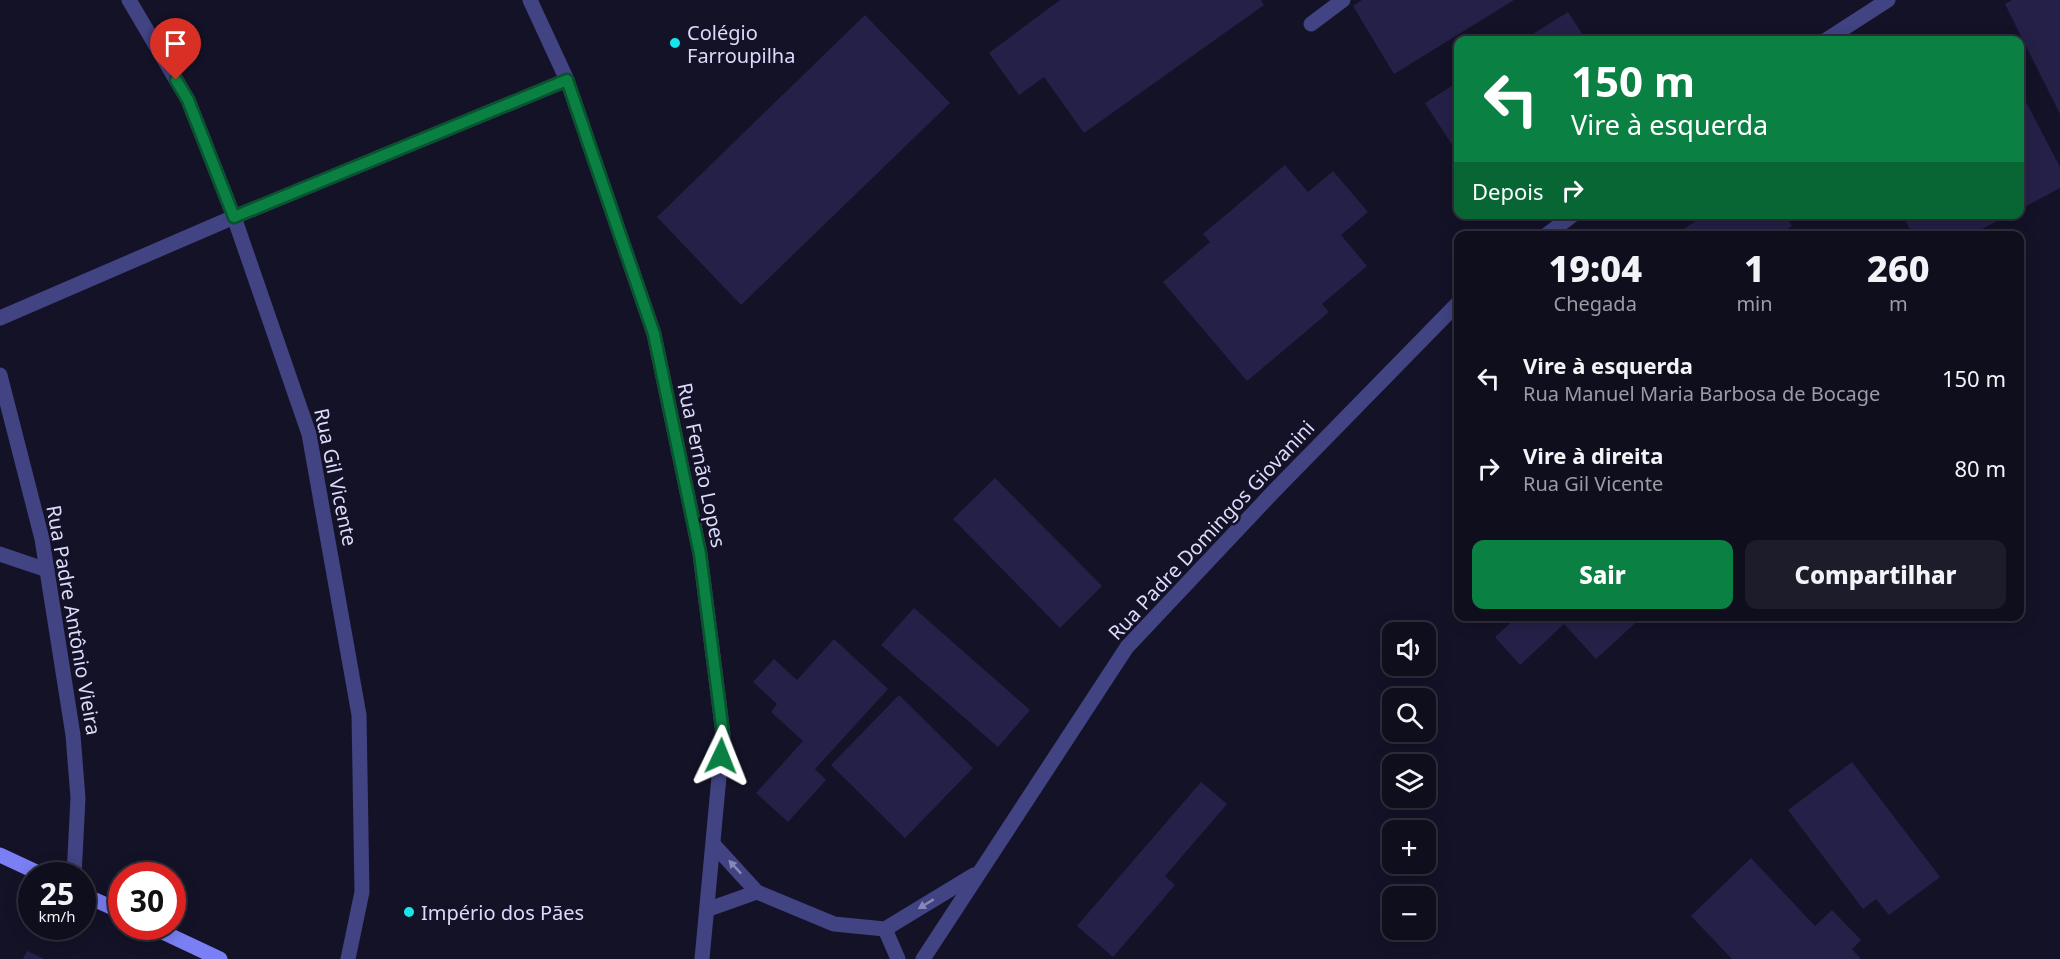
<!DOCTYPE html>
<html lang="pt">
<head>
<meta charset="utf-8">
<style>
  body { margin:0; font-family:"Noto Sans",sans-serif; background:#1d1c2a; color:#f1f3f6; height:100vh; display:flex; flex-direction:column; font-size:22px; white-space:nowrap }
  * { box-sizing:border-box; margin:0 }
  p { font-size:20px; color:#9b9ca4 }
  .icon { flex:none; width:33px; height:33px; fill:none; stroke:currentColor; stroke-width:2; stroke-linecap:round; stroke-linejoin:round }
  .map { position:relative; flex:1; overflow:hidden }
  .panel { position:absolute; left:1454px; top:231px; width:570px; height:390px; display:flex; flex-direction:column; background:#0f0e1d; border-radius:12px; box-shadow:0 3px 15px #0003,0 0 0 2px #2f2e3b }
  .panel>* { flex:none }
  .banner { position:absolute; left:1454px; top:36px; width:570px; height:183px; border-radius:12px; box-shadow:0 3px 15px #0003,0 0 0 2px #2f2e3b; background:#0b8043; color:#fff; overflow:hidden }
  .fabs { position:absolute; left:1382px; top:622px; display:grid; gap:12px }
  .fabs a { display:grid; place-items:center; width:54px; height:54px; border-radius:12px; background:#0f0e1d; box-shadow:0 3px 15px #0003,0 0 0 2px #2f2e3b; font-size:30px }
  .speed { position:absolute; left:18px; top:862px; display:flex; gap:12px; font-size:30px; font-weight:700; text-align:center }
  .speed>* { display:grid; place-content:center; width:78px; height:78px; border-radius:50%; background:#0f0e1d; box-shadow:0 3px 15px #0003,0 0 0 2px #2f2e3b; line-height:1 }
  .speed small { font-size:15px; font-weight:400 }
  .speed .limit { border:9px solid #d22; background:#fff; color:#111 }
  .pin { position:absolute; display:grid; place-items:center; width:51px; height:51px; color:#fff; margin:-62px -26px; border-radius:50% 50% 50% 0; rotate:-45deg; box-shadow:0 0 6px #0007 }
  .pin .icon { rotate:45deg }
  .me { position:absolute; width:66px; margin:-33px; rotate:2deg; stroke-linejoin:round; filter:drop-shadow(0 0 4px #0008) }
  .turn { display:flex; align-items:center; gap:21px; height:126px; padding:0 18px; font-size:27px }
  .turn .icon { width:78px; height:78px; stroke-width:2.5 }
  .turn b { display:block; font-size:42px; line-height:51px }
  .then { display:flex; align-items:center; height:57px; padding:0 18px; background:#0003; gap:12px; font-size:22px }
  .eta { display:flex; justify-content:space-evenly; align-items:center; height:102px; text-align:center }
  .eta b { font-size:36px; font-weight:800; line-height:42px }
  .button { display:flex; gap:12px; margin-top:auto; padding:12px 18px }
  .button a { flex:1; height:69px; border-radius:12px; background:#0b8043; color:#fff; font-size:24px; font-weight:800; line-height:69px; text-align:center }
  .button a+a { background:#1d1c2a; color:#f1f3f6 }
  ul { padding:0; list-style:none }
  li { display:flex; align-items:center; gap:18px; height:90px; padding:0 18px }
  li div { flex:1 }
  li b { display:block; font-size:22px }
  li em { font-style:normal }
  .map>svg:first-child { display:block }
</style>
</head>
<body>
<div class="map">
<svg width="2060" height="959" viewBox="0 0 2060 959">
  <rect width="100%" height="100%" fill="#141227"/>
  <g fill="#252047">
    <polygon points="1060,0 1261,0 1264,5 1084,133 1044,77 1019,95 989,53"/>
    <polygon points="1362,0 1514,0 1394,74 1353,6"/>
    <polygon points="2012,0 2060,0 2060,114 2005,4"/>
    <polygon points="1568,12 1586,40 1523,40"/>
    <polygon points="865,15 950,103 741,305 657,217"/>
    <polygon points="1458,82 1458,154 1425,103"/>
    <polygon points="2025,100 2060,167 2060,188 2019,210 2019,104"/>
    <polygon points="1285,165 1308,192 1333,171 1368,212 1341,235 1367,266 1322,304 1329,312 1247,381 1163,282 1210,242 1203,234"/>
    <polygon points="1707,214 1785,214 1792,226 1777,236 1672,236"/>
    <polygon points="1902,214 2010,214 1969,236 1913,236"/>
    <polygon points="995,478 1102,586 1060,628 953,519"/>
    <polygon points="914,608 1030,710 998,747 881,645"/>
    <polygon points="1518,616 1643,616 1596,659 1564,624 1520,665 1495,637"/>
    <polygon points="834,639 888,689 815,769 826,780 788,822 756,793 803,741 771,712 777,704 753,682 774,659 797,680"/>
    <polygon points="899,695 973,768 905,838 831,765"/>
    <polygon points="1852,762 1940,877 1889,915 1876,899 1863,909 1788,810"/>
    <polygon points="1201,782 1227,804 1165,876 1175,885 1113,957 1077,926"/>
    <polygon points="1751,858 1815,926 1832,910 1861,940 1852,949 1861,959 1732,959 1691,916"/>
    <polygon points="27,951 44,959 23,959"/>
  </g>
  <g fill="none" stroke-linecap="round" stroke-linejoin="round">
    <polyline stroke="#414382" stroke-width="15" points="1311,24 1343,0"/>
    <g stroke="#414382" stroke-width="15">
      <polyline points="129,0 188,100 234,217 309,434 359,715 362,892 348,959"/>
      <polyline points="530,0 567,80 654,334 700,554 723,734 702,959"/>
      <polyline points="1826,40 1888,0"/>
      <polyline points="1545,236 1574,214"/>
      <polyline points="0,318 234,217 567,80"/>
      <polyline points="0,375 42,539 73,735 78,798 74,876"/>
      <polyline points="0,554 47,570"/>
      <polyline points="714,845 757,892 834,924 885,929 974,875"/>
      <polyline points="709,909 757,892"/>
      <polyline points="885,929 898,959"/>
      <polyline points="923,959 1127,647 1276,489 1458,303"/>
    </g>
    <g stroke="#7a7ff4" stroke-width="15">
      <polyline points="0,855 45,876"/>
      <polyline points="82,894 122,912"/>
      <polyline points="152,927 220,959"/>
    </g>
  </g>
  <defs><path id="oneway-solid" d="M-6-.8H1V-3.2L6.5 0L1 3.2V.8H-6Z" transform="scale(1.5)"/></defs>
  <g fill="#8787b9">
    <use href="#oneway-solid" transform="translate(735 867) rotate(-133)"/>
    <use href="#oneway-solid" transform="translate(926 904) rotate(149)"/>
  </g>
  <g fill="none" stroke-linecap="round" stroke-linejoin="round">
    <defs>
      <polyline id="route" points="176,80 188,100 234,217 567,80 654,334 700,554 723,734 721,756"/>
    </defs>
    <use href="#route" stroke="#07532c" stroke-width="15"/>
    <use href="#route" stroke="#0b8043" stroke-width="10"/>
  </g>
  <g fill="#17e5ec" stroke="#141227" stroke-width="2">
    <circle cx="675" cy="43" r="6"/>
    <circle cx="409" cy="912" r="6"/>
  </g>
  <g text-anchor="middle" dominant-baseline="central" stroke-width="5" stroke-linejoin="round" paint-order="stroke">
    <g font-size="20" fill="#dddbfc" stroke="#141227" text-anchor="start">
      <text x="687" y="32">Colégio<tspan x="687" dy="23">Farroupilha</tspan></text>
      <text x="421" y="912">Império dos Pães</text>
    </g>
    <g font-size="20" fill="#dddbfc" stroke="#141227">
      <text transform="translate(702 465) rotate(78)">Rua Fernão Lopes</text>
      <text transform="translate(336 477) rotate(78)">Rua Gil Vicente</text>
      <text transform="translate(1211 530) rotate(-47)">Rua Padre Domingos Giovanini</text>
      <text transform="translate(74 620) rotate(80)">Rua Padre Antônio Vieira</text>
    </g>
  </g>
</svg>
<div class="fabs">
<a><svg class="icon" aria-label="sound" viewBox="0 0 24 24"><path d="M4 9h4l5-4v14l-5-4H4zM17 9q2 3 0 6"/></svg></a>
<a><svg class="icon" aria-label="search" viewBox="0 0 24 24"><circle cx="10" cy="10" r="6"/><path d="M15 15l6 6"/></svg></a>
<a><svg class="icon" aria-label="layers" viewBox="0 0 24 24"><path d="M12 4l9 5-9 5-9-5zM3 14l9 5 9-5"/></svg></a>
<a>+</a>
<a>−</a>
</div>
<div class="speed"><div>25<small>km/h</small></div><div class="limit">30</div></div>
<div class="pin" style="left:176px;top:80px;background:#d93025"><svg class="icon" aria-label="arrive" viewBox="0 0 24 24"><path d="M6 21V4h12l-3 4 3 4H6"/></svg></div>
<svg class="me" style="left:721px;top:756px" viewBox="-20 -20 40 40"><path d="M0-17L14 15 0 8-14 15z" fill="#0b8043" stroke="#fff" stroke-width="4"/></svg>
<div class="banner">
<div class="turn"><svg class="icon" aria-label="left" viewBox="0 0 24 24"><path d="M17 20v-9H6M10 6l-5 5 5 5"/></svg><div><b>150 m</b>Vire à esquerda</div></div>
<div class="then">Depois<svg class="icon" aria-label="right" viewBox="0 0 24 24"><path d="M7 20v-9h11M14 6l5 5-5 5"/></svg></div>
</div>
<section class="panel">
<div class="eta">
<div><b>19:04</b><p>Chegada</p></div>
<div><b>1</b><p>min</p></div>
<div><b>260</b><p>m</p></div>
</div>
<ul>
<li><svg class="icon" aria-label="left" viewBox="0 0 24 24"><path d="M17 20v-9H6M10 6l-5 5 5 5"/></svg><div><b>Vire à esquerda</b><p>Rua Manuel Maria Barbosa de Bocage</p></div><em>150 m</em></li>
<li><svg class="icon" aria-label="right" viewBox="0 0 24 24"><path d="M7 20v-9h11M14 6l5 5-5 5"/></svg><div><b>Vire à direita</b><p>Rua Gil Vicente</p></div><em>80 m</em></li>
</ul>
<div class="button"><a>Sair</a><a>Compartilhar</a></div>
</section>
</div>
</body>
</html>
